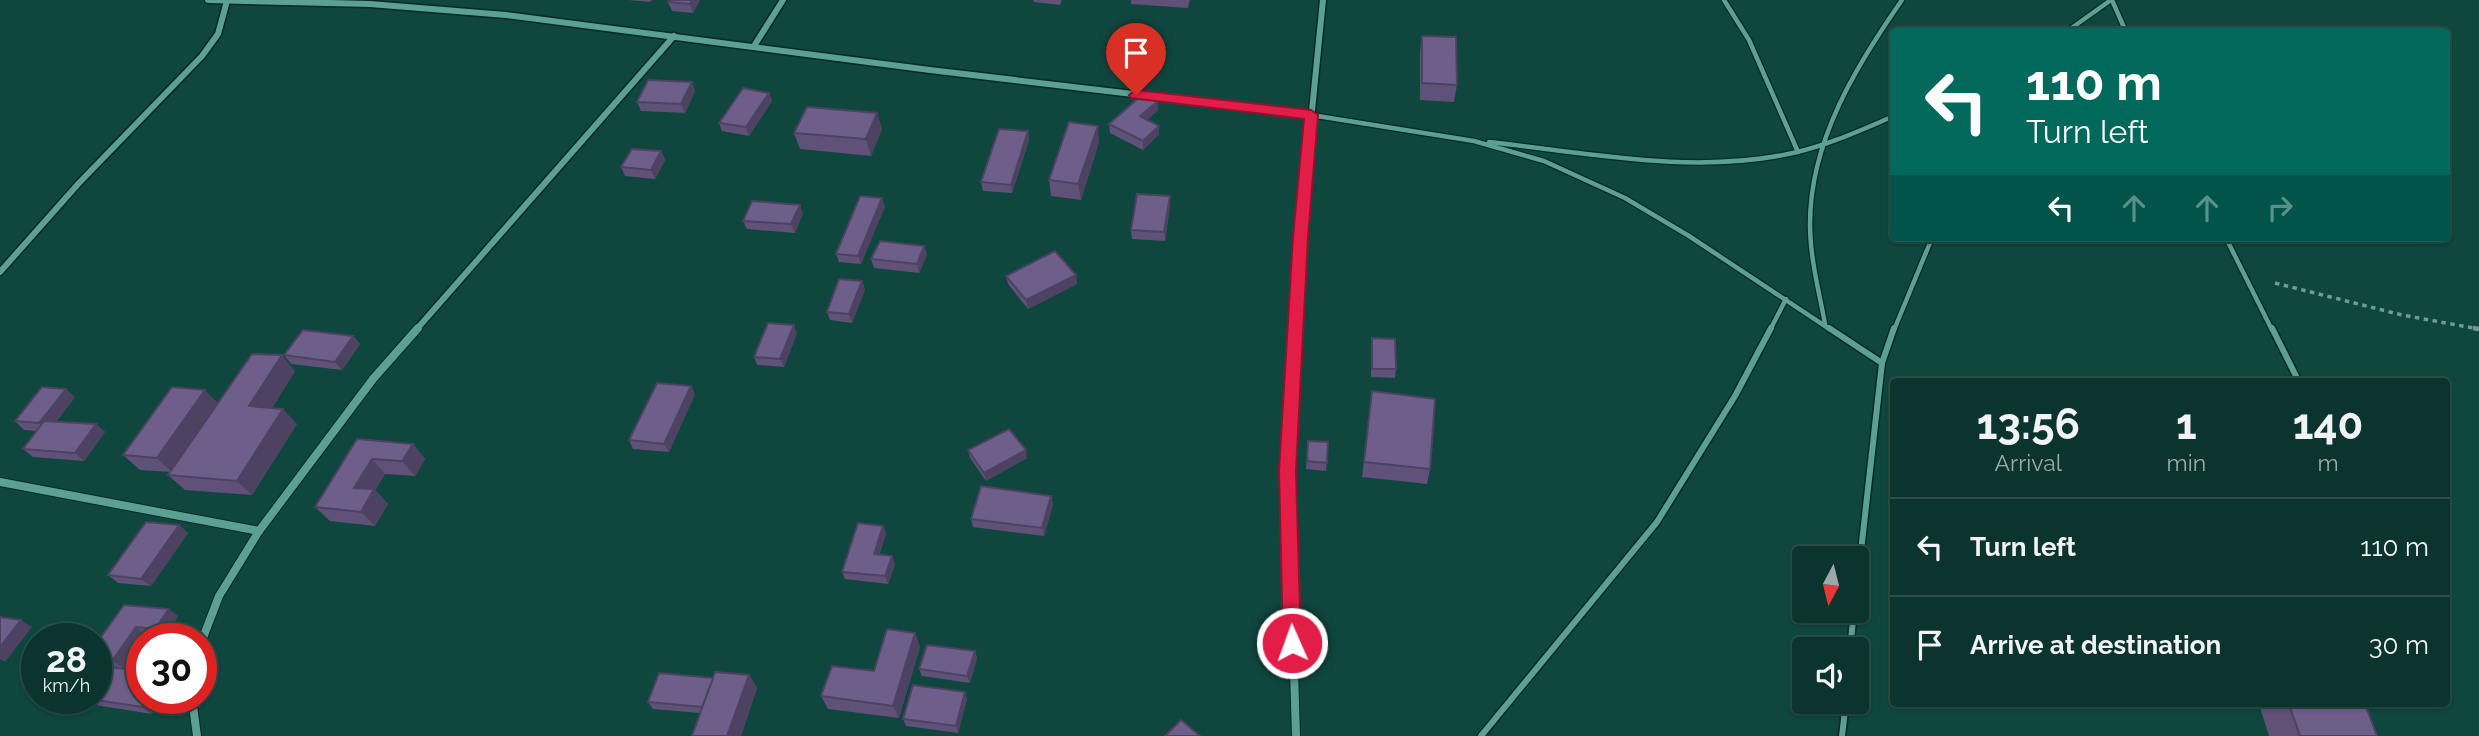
<!DOCTYPE html>
<html lang="en">
<head>
<meta charset="utf-8">
<style>
  body { margin:0; font-family:Raleway,sans-serif; background:#143c36; color:#f1f3f6; height:100vh; display:flex; flex-direction:column; font-size:26px; white-space:nowrap }
  * { box-sizing:border-box; margin:0 }
  p { font-size:23px; color:#9aaaaa }
  .icon { flex:none; width:38px; height:38px; fill:none; stroke:currentColor; stroke-width:2; stroke-linecap:round; stroke-linejoin:round }
  .map { position:relative; flex:1; overflow:hidden }
  .details { position:absolute; left:1890px; top:378px; width:560px; height:329px; display:flex; flex-direction:column; background:#0b342e; border-radius:7px; box-shadow:0 2px 5px #0004,0 0 0 2px #2b4f4a }
  .details>* { flex:none }
  .guide { position:absolute; left:1890px; top:28px; width:560px; height:214px; border-radius:7px; box-shadow:0 2px 5px #0004,0 0 0 2px #2b4f4a; background:#00695c; color:#fff; overflow:hidden }
  .needle { width:46px; rotate:187deg }
  .buttons { position:absolute; left:1792px; top:546px; display:grid; gap:14px }
  .buttons a { display:grid; place-items:center; width:77px; height:77px; border-radius:7px; background:#0b342e; box-shadow:0 2px 5px #0004,0 0 0 2px #2b4f4a; font-size:35px }
  .speed { position:absolute; left:21px; top:623px; display:flex; gap:14px; font-size:35px; font-weight:700; text-align:center }
  .speed>* { display:grid; place-content:center; width:91px; height:91px; border-radius:50%; background:#0b342e; box-shadow:0 2px 5px #0004,0 0 0 2px #2b4f4a; line-height:1 }
  .speed small { font-size:18px; font-weight:400 }
  .speed .limit { border:10px solid #d22; background:#fff; color:#111 }
  .pin { position:absolute; display:grid; place-items:center; width:60px; height:60px; color:#fff; margin:-72px -30px; border-radius:50% 50% 50% 0; rotate:-45deg; box-shadow:0 0 7px #0007 }
  .pin .icon { rotate:45deg }
  .me { position:absolute; width:77px; margin:-38px; rotate:358deg; stroke-linejoin:round; filter:drop-shadow(0 0 5px #0008) }
  .turn { display:flex; align-items:center; gap:24px; height:147px; padding:0 21px; font-size:32px }
  .turn .icon { width:91px; height:91px; stroke-width:2.5 }
  .turn b { display:block; font-size:49px; line-height:60px }
  .lanes { display:flex; align-items:center; height:66px; padding:0 21px; background:#0003; justify-content:center; gap:35px; direction:ltr }
  .lanes .off { opacity:.35 }
  .eta { display:flex; justify-content:space-evenly; align-items:center; height:119px; text-align:center }
  .eta b { font-size:42px; font-weight:700; line-height:49px }
  ul { padding:0; list-style:none }
  li { display:flex; align-items:center; gap:21px; height:98px; padding:0 21px; border-top:2px solid #2b4f4a }
  li div { flex:1 }
  li b { display:block; font-size:26px }
  li em { font-style:normal }
  .map>svg:first-child { display:block }
</style>
</head>
<body>
<div class="map">
<svg width="2479" height="736" viewBox="0 0 2479 736">
  <rect width="100%" height="100%" fill="#0f463e"/>
  <g fill="none" stroke-linecap="round" stroke-linejoin="round">
    <defs>
      <g id="service-far1">
        <polyline points="1724,0 1749,40 1798,152"/>
        <polyline points="2112,0 2126,32"/>
        <polyline points="2066,32 2111,0"/>
        <polyline points="1311,115 1474,141 1544,161 1625,198 1689,236 1831,330"/>
        <path d="M1489 142C1588 153 1694 175 1793 153 1829 145 1861 130 1894 116"/>
        <polyline points="2226,238 2272,330"/>
        <path d="M1825 324C1819 291 1810 258 1810 224 1810 141 1856 66 1902 0"/>
        <polyline points="1770,330 1786,299"/>
        <polyline points="1894,330 1932,238"/>
      </g>
      <g id="service">
        <polyline points="1829,328 1882,363"/>
        <polyline points="2272,328 2299,382"/>
        <polyline points="1857,587 1882,363 1894,328"/>
        <polyline points="1850,649 1854,611"/>
        <polyline points="1481,736 1657,522 1735,396 1771,328"/>
        <polyline points="1842,736 1846,702"/>
      </g>
      <g id="minor-far1">
        <polyline points="208,0 370,4 506,15 930,70 1311,115"/>
        <polyline points="754,46 783,0"/>
        <polyline points="0,272 79,183 202,56 218,34 227,1"/>
        <polyline points="416,330 674,36"/>
        <polyline points="1296,330 1302,211 1323,0"/>
      </g>
      <g id="minor">
        <polyline points="1296,328 1288,471 1296,736"/>
        <polyline points="0,482 259,531"/>
        <polyline points="201,643 219,596 259,531 373,379 418,328"/>
        <polyline points="192,698 197,736"/>
      </g>
    </defs>
    <use href="#service-far1" stroke="#042a25" stroke-width="7"/>
    <use href="#service" stroke="#042a25" stroke-width="9"/>
    <use href="#minor-far1" stroke="#042a25" stroke-width="9"/>
    <use href="#minor" stroke="#042a25" stroke-width="10"/>
    <polyline stroke="#719c95" stroke-width="3.5" stroke-dasharray="4.5 4.5" stroke-linecap="butt" points="2275,283 2402,315 2479,329"/>
    <polyline stroke="#719c95" stroke-width="4.5" stroke-dasharray="6 6" stroke-linecap="butt" points="2473,328 2479,329"/>
    <use href="#service-far1" stroke="#5ca094" stroke-width="4.5"/>
    <use href="#service" stroke="#5ca094" stroke-width="6"/>
    <use href="#minor-far1" stroke="#5ca094" stroke-width="6"/>
    <use href="#minor" stroke="#5ca094" stroke-width="8"/>
  </g>
  <g fill="#5f5177">
    <polygon points="628,0 652,0 650,2"/>
    <polygon points="700,0 693,13 672,11 668,2"/>
    <polygon points="1033,0 1062,0 1060,5 1034,2"/>
    <polygon points="1131,0 1190,0 1188,8 1131,4"/>
    <polygon points="1422,36 1457,85 1454,102 1420,100 1420,52"/>
    <polygon points="695,91 685,113 641,111 637,102"/>
    <polygon points="769,93 772,101 749,136 722,131 719,123"/>
    <polygon points="1157,102 1158,110 1147,120 1159,126 1159,134 1143,150 1110,133 1109,124"/>
    <polygon points="877,113 882,129 871,156 800,149 794,133"/>
    <polygon points="1028,131 1029,140 1012,193 983,191 981,182"/>
    <polygon points="1099,142 1081,200 1051,196 1049,180"/>
    <polygon points="661,151 665,160 655,179 625,176 621,167"/>
    <polygon points="1170,196 1170,205 1165,241 1132,239 1131,230"/>
    <polygon points="885,206 861,264 839,262 836,254"/>
    <polygon points="803,213 795,233 747,229 743,221"/>
    <polygon points="924,246 927,255 919,273 874,268 871,259"/>
    <polygon points="1076,275 1077,284 1028,309 1008,284 1006,276"/>
    <polygon points="862,281 865,290 852,323 830,320 827,312"/>
    <polygon points="797,333 784,367 757,365 754,357"/>
    <polygon points="353,336 360,344 342,370 291,364 284,355"/>
    <polygon points="1372,338 1396,369 1395,378 1371,377 1371,347"/>
    <polygon points="295,371 272,408 297,424 252,495 185,490 168,475 171,472 140,470 123,455 218,403"/>
    <polygon points="691,386 695,394 669,452 633,449 629,440"/>
    <polygon points="1372,391 1430,469 1427,484 1362,477"/>
    <polygon points="75,397 56,422 96,424 105,432 84,461 33,457 23,449 37,431 24,430 15,421"/>
    <polygon points="357,439 413,444 425,459 415,476 385,474 375,490 388,504 375,526 330,521 315,507"/>
    <polygon points="1308,441 1328,442 1326,471 1306,469"/>
    <polygon points="968,450 1027,458 986,481 970,458"/>
    <polygon points="1051,496 1053,504 1044,536 973,527 971,519"/>
    <polygon points="179,525 188,533 151,586 118,583 108,575"/>
    <polygon points="883,526 886,534 879,555 895,564 888,584 845,579 842,572"/>
    <polygon points="124,605 178,616 165,636 146,634 123,668 97,665 96,644"/>
    <polygon points="915,633 920,647 899,718 828,709 821,696 874,671"/>
    <polygon points="975,651 977,658 970,683 922,676 919,669"/>
    <polygon points="96,673 152,714 89,704 80,698"/>
    <polygon points="749,675 757,688 741,736 692,736 700,713 653,709 648,702 713,678"/>
    <polygon points="967,699 958,733 906,726 903,719"/>
    <polygon points="2259,704 2365,704 2377,736 2269,736"/>
  </g>
  <g fill="#4d4261">
    <polygon points="692,0 700,0 693,13 690,4"/>
    <polygon points="692,82 695,91 685,113 681,104"/>
    <polygon points="769,93 772,101 749,136 746,127"/>
    <polygon points="1157,102 1158,110 1141,125 1140,116"/>
    <polygon points="877,113 882,129 871,156 866,139"/>
    <polygon points="1098,126 1099,142 1081,200 1078,184"/>
    <polygon points="1159,126 1159,134 1143,150 1143,141"/>
    <polygon points="1028,131 1029,140 1012,193 1011,185"/>
    <polygon points="661,151 665,160 655,179 651,170"/>
    <polygon points="1170,196 1170,205 1165,241 1164,232"/>
    <polygon points="882,198 885,206 861,264 858,256"/>
    <polygon points="800,205 803,213 795,233 791,224"/>
    <polygon points="924,246 927,255 919,273 917,264"/>
    <polygon points="1076,275 1077,284 1028,309 1026,300"/>
    <polygon points="862,281 865,290 852,323 849,314"/>
    <polygon points="794,325 797,333 784,367 780,359"/>
    <polygon points="353,336 360,344 342,370 335,362"/>
    <polygon points="282,355 295,371 264,421 249,406"/>
    <polygon points="691,386 695,394 669,452 664,444"/>
    <polygon points="66,389 75,397 49,431 39,423"/>
    <polygon points="205,390 220,405 173,473 157,458"/>
    <polygon points="283,409 297,424 252,495 237,481"/>
    <polygon points="96,424 105,432 84,461 75,453"/>
    <polygon points="413,444 425,459 415,476 402,461"/>
    <polygon points="1026,450 1027,458 986,481 984,473"/>
    <polygon points="372,459 385,474 375,490 388,504 375,526 361,512 354,488"/>
    <polygon points="1051,496 1053,504 1044,536 1042,528"/>
    <polygon points="179,525 188,533 151,586 141,579"/>
    <polygon points="883,526 886,534 877,562 874,554"/>
    <polygon points="892,556 895,564 888,584 885,576"/>
    <polygon points="169,609 178,616 165,636 155,629"/>
    <polygon points="21,620 32,627 5,662 0,659 0,647"/>
    <polygon points="136,627 146,634 123,668 112,661"/>
    <polygon points="915,633 920,647 899,718 893,706"/>
    <polygon points="975,651 977,658 970,683 967,676"/>
    <polygon points="749,675 757,688 741,736 727,736"/>
    <polygon points="965,692 967,699 958,733 956,726"/>
    <polygon points="148,698 162,698 152,714 142,707"/>
  </g>
  <g fill="#6e5e8a" stroke="#4d4261" stroke-width="2">
    <polygon points="669,0 692,0 690,4 668,2"/>
    <polygon points="1422,36 1456,37 1457,85 1422,83"/>
    <polygon points="648,80 692,82 681,104 637,102"/>
    <polygon points="743,88 769,93 746,127 719,123"/>
    <polygon points="1142,95 1157,102 1140,116 1159,126 1143,141 1109,124"/>
    <polygon points="807,107 877,113 866,139 794,133"/>
    <polygon points="1069,122 1098,126 1078,184 1049,180"/>
    <polygon points="999,129 1028,131 1011,185 981,182"/>
    <polygon points="632,149 661,151 651,170 621,167"/>
    <polygon points="1137,194 1170,196 1164,232 1131,230"/>
    <polygon points="860,196 882,198 858,256 836,254"/>
    <polygon points="752,201 800,205 791,224 743,221"/>
    <polygon points="880,241 924,246 917,264 871,259"/>
    <polygon points="1055,251 1076,275 1026,300 1006,276"/>
    <polygon points="839,279 862,281 849,314 827,312"/>
    <polygon points="768,323 794,325 780,359 754,357"/>
    <polygon points="303,330 353,336 335,362 284,355"/>
    <polygon points="1372,338 1395,339 1396,369 1372,369"/>
    <polygon points="252,354 282,355 249,406 283,409 237,481 168,475"/>
    <polygon points="657,383 691,386 664,444 629,440"/>
    <polygon points="42,387 66,389 39,423 15,421"/>
    <polygon points="172,387 205,390 157,458 123,455"/>
    <polygon points="1372,391 1435,399 1430,469 1364,462"/>
    <polygon points="44,421 96,424 75,453 23,449"/>
    <polygon points="1009,429 1026,450 984,473 968,450"/>
    <polygon points="357,439 413,444 402,461 372,459 354,488 374,489 361,512 315,507"/>
    <polygon points="1308,441 1328,442 1327,463 1307,461"/>
    <polygon points="981,486 1051,496 1042,528 971,519"/>
    <polygon points="146,522 179,525 141,579 108,575"/>
    <polygon points="858,523 883,526 874,554 892,556 885,576 842,572"/>
    <polygon points="124,605 169,609 155,629 136,627 112,661 96,659 96,644"/>
    <polygon points="0,617 21,620 0,647"/>
    <polygon points="887,629 915,633 893,706 821,696 832,666 874,671"/>
    <polygon points="927,645 975,651 967,676 919,669"/>
    <polygon points="102,666 142,671 142,698 148,698 142,707 83,698 96,698 96,673"/>
    <polygon points="715,672 749,675 727,736 692,736"/>
    <polygon points="659,673 713,678 702,707 648,702"/>
    <polygon points="913,685 965,692 956,726 903,719"/>
    <polygon points="2289,704 2365,704 2377,736 2300,736"/>
    <polygon points="1181,720 1200,736 1165,736"/>
  </g>
  <polygon fill="#e11d48" stroke="#92132f" stroke-width="2" points="1136,90 1311,110 1318,115 1308,237 1296,471 1301,643 1298,649 1292,651 1285,649 1283,643 1279,471 1293,237 1304,119 1131,98 1129,95"/>
</svg>
<div class="buttons">
<a><svg class="needle" viewBox="-14 -14 28 28"><path d="M0-13l5 13h-10z" fill="#e53935"/><path d="M0 13l5-13h-10z" fill="#9aaaaa"/></svg></a>
<a><svg class="icon" aria-label="sound" viewBox="0 0 24 24"><path d="M4 9h4l5-4v14l-5-4H4zM17 9q2 3 0 6"/></svg></a>
</div>
<div class="speed"><div>28<small>km/h</small></div><div class="limit">30</div></div>
<div class="pin" style="left:1136px;top:95px;background:#d93025"><svg class="icon" aria-label="arrive" viewBox="0 0 24 24"><path d="M6 21V4h12l-3 4 3 4H6"/></svg></div>
<svg class="me" style="left:1292px;top:643px" viewBox="-20 -20 40 40"><circle r="17" fill="#e11d48" stroke="#fff" stroke-width="3"/><path d="M0-11L8 9 0 5-8 9z" fill="#fff"/></svg>
<div class="guide">
<div class="turn"><svg class="icon" aria-label="left" viewBox="0 0 24 24"><path d="M17 20v-9H6M10 6l-5 5 5 5"/></svg><div><b>110 m</b>Turn left</div></div>
<div class="lanes"><svg class="icon" aria-label="left" viewBox="0 0 24 24"><path d="M17 20v-9H6M10 6l-5 5 5 5"/></svg><svg class="icon off" aria-label="ahead" viewBox="0 0 24 24"><path d="M12 20V5M6 11l6-6 6 6"/></svg><svg class="icon off" aria-label="ahead" viewBox="0 0 24 24"><path d="M12 20V5M6 11l6-6 6 6"/></svg><svg class="icon off" aria-label="right" viewBox="0 0 24 24"><path d="M7 20v-9h11M14 6l5 5-5 5"/></svg></div>
</div>
<section class="details">
<div class="eta">
<div><b>13:56</b><p>Arrival</p></div>
<div><b>1</b><p>min</p></div>
<div><b>140</b><p>m</p></div>
</div>
<ul>
<li><svg class="icon" aria-label="left" viewBox="0 0 24 24"><path d="M17 20v-9H6M10 6l-5 5 5 5"/></svg><div><b>Turn left</b></div><em>110 m</em></li>
<li><svg class="icon" aria-label="arrive" viewBox="0 0 24 24"><path d="M6 21V4h12l-3 4 3 4H6"/></svg><div><b>Arrive at destination</b></div><em>30 m</em></li>
</ul>
</section>
</div>
</body>
</html>
